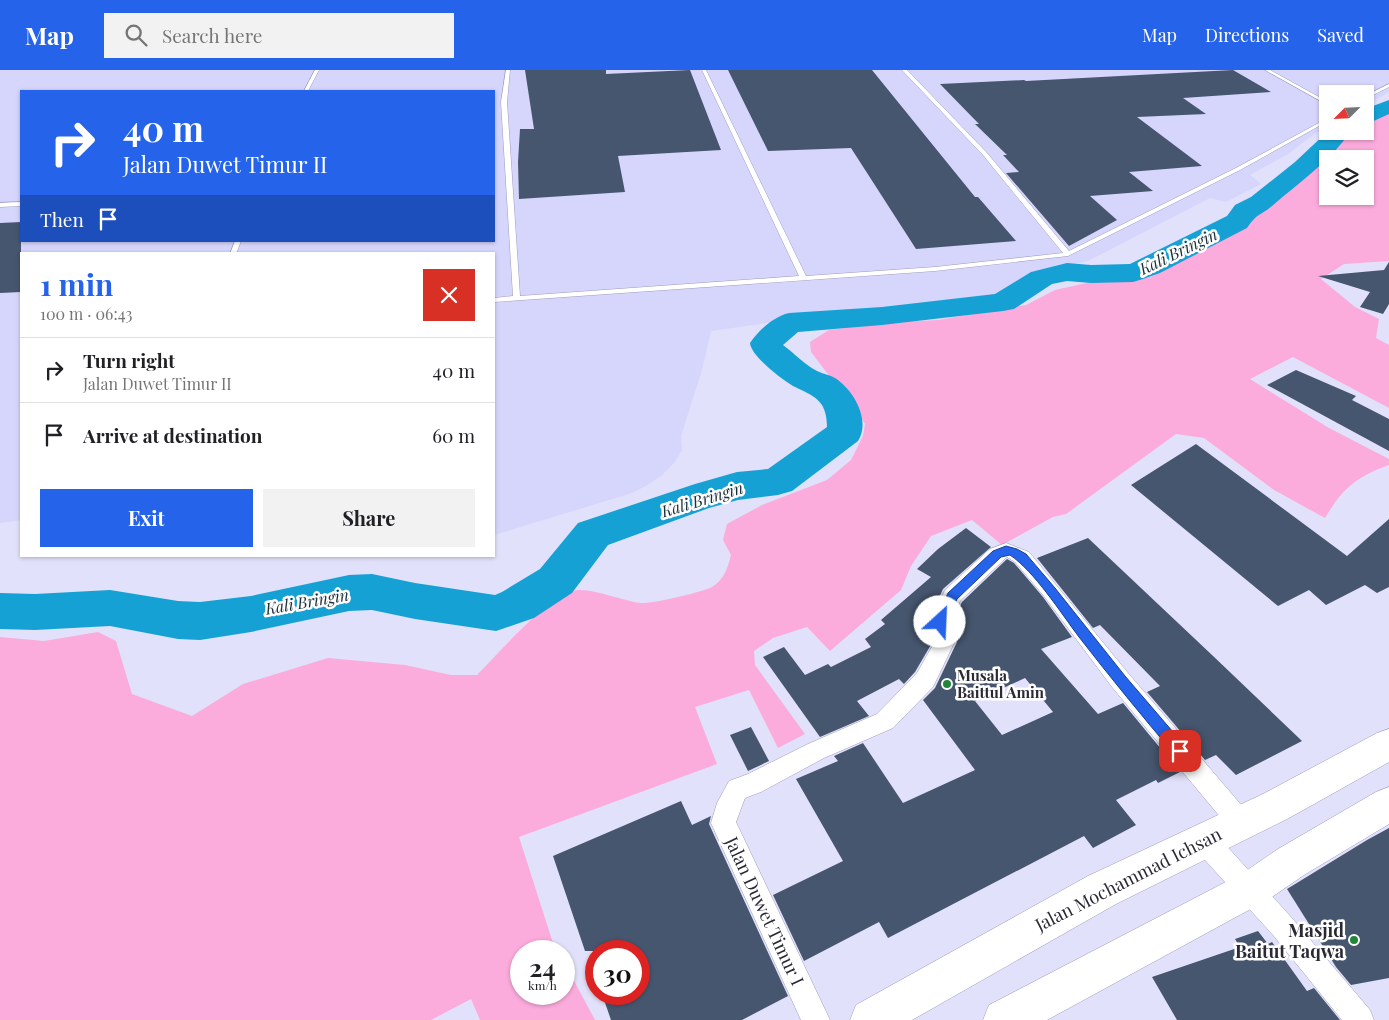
<!DOCTYPE html>
<html lang="en">
<head>
<meta charset="utf-8">
<style>
  body { margin:0; font-family:"Playfair Display",serif; background:#f2f2f2; color:#202124; height:100vh; display:flex; flex-direction:column; font-size:19px; white-space:nowrap }
  * { box-sizing:border-box; margin:0 }
  p { font-size:16px; color:#757577 }
  .icon { flex:none; width:28px; height:28px; fill:none; stroke:currentColor; stroke-width:2; stroke-linecap:round; stroke-linejoin:round }
  .map { position:relative; flex:1; overflow:hidden }
  .details { position:absolute; left:20px; top:182px; width:475px; height:305px; display:flex; flex-direction:column; background:#fff; border-radius:0px; box-shadow:0 1px 4px #0004 }
  .details>* { flex:none }
  .banner { position:absolute; left:20px; top:20px; width:475px; height:152px; border-radius:0px; box-shadow:0 1px 4px #0004; background:#2563eb; color:#fff; overflow:hidden }
  .needle { width:32px; rotate:246deg }
  .fabs { position:absolute; left:1319px; top:15px; display:grid; gap:10px }
  .fabs a { display:grid; place-items:center; width:55px; height:55px; border-radius:0px; background:#fff; box-shadow:0 1px 4px #0004; font-size:25px }
  .speed { position:absolute; left:510px; top:870px; display:flex; gap:10px; font-size:25px; font-weight:700; text-align:center }
  .speed>* { display:grid; place-content:center; width:65px; height:65px; border-radius:50%; background:#fff; box-shadow:0 1px 4px #0004; line-height:1 }
  .speed small { font-size:12px; font-weight:400 }
  .speed .limit { border:8px solid #d22; background:#fff; color:#111 }
  .pin { position:absolute; display:grid; place-items:center; width:42px; height:42px; color:#fff; margin:-21px; border-radius:10px; box-shadow:0 2px 8px #0006 }
  .me { position:absolute; width:55px; margin:-28px; rotate:25deg; stroke-linejoin:round; filter:drop-shadow(0 0 4px #0008) }
  .turn { display:flex; align-items:center; gap:18px; height:105px; padding:0 20px; font-size:22px }
  .turn .icon { width:65px; height:65px; stroke-width:2.5 }
  .turn b { display:block; font-size:35px; line-height:42px }
  .then { display:flex; align-items:center; height:48px; padding:0 20px; background:#0003; gap:10px; font-size:19px }
  .round { display:grid; place-items:center; flex:none; width:52px; height:52px; border-radius:0px; background:#f2f2f2 }
  .headline { display:flex; align-items:center; justify-content:space-between; height:85px; padding:0 20px }
  h1 { font-size:30px; font-weight:700; line-height:38px; color:#2563eb }
  .cta { display:flex; gap:10px; margin-top:auto; padding:10px 20px }
  .cta a { flex:1; height:58px; border-radius:0px; background:#2563eb; color:#fff; font-size:20px; font-weight:700; line-height:58px; text-align:center }
  .cta a+a { background:#f2f2f2; color:#202124 }
  ul { padding:0; list-style:none }
  li { display:flex; align-items:center; gap:15px; height:65px; padding:0 20px; border-top:1px solid #e0e0e0 }
  li div { flex:1 }
  li b { display:block; font-size:19px }
  li em { font-style:normal }
  header { display:flex; align-items:center; gap:30px; box-sizing:border-box; height:70px; padding:0 25px; background:#2563eb; color:#fff }
  header strong { font-size:24px }
  nav { display:flex; gap:28px; margin-inline-start:auto; font-size:18px }
  .search { width:350px; height:45px; background:#f2f2f2; display:flex; align-items:center; gap:12px; box-sizing:border-box; padding:0 18px; border-radius:0px; color:#757577; font-size:19px }
  .map>svg:first-child { display:block }
</style>
</head>
<body>
<header>
<strong>Map</strong>
<div class="search"><svg class="icon" aria-label="search" viewBox="0 0 24 24"><circle cx="10" cy="10" r="6"/><path d="M15 15l6 6"/></svg>Search here</div>
<nav><a>Map</a><a>Directions</a><a>Saved</a></nav>
</header>
<div class="map">
<svg width="1389" height="950" viewBox="0 0 1389 950">
  <rect width="100%" height="100%" fill="#e1e1fb"/>
  <path fill="#d6d5fc" fill-rule="evenodd" d="M0 0H1389V22L1365 36V24H1328L1327 57 1313 65 1288 84 1250 105 1261 114 1226 132 1210 128 1088 191 1046 200 1018 213 991 231 913 240 803 248 711 261 702 300 681 366 682 380 674 393 662 405 646 416 629 424 494 465V184H21V450L0 453ZM21 21H494V171H21Z"/>
  <path fill="#fbacdc" fill-rule="evenodd" d="M1389 41V191L1344 194 1321 209 1355 237 1379 249 1376 268 1389 275V338L1293 287 1250 309 1329 358 1389 389V395C1356 407 1343 418 1325 448L1274 420 1204 368 1176 364 1066 444 1053 447 1002 475 972 450 931 466 911 496 901 520 830 581 807 557 773 568 754 581 755 595 805 664 778 678 749 620 695 637 717 694 519 767 552 870 558 881H521V924H564V892L595 950H480L471 929 431 950H0V567L44 571 98 562 116 571 132 624 192 646 243 614 328 588 405 595 451 605H477C503 579 541 533 574 521 586 516 626 532 641 533 652 534 703 522 712 517 724 510 728 497 731 485L723 470 727 454 762 435 827 410 851 390 863 366 865 354 857 342 811 282 810 272 829 260 898 252 938 250 1026 235 1055 220 1100 210H1132L1151 207 1173 195 1204 174 1250 151 1294 118 1311 97 1341 70 1357 61H1365V57ZM1328 89H1365V126H1328Z"/>
  <g fill="none" stroke-linecap="round" stroke-linejoin="round">
    <g fill="#16a1d4" fill-rule="evenodd">
      <polygon points="1389,30 1389,44 1365,55 1365,39"/>
      <path d="M1328 61H1351C1331 90 1299 113 1272 136 1260 146 1257 143 1247 158L1160 203 1143 209 1133 212 1091 213 1067 211 1052 214 1014 239 1003 241 882 255 798 262 783 275C794 283 805 295 817 301 823 304 830 305 835 308 854 320 871 351 858 371L792 421 778 425 738 430 709 438 608 475 572 523 534 548 496 561 415 549 372 540 349 541 251 562 200 570 178 569 110 556 35 560 0 559V523L35 524 110 520 178 531 200 532 251 526 349 505 372 504 415 513 495 525 502 522 540 499 578 453 695 414 737 402 768 399 827 357C827 329 813 326 793 316 781 309 751 286 750 273 759 260 773 247 789 243L882 237 995 224 1031 202 1067 193 1091 195 1130 194 1227 146 1235 135 1251 127 1295 92Z"/>
    </g>
  </g>
  <g fill="#46566e" fill-rule="evenodd">
    <polygon points="525,0 606,0 606,4 690,0 721,80 618,86 625,122 519,129 518,92 520,59 534,59"/>
    <polygon points="728,0 872,0 975,127 978,127 1016,171 916,179 851,78 768,81"/>
    <polygon points="1233,0 1271,22 1183,28 1206,44 1137,47 1202,96 1129,102 1153,121 1090,126 1117,150 1069,176 1006,103 1019,102 1003,85 1007,85 975,54 979,54 940,14 1024,10 1026,11"/>
    <polygon points="21,152 21,222 0,223 0,153"/>
    <polygon points="1389,192 1389,234 1383,244 1360,237 1370,222 1318,206 1384,200"/>
    <polygon points="1296,300 1356,326 1352,330 1389,349 1389,381 1267,315"/>
    <polygon points="1196,374 1347,486 1389,449 1389,517 1377,523 1365,515 1326,535 1309,520 1278,536 1131,415"/>
    <polygon points="966,458 991,477 943,519 924,560 932,573 915,602 904,614 899,609 857,631 869,646 820,667 763,587 784,577 805,605 828,594 831,597 871,577 865,569 885,554 881,550 931,507 917,499 938,479"/>
    <polygon points="1088,468 1212,585 1302,671 1236,705 1216,685 1205,690 1147,622 1160,616 1100,555 1093,558 1037,488"/>
    <path d="M1007 489 1014 493 1043 527 1072 567 1041 579 1098 644 1123 633 1180 702 1158 713 1156 710 1116 730 1136 755 1093 778 1084 766 888 868 879 852 804 891 773 825 843 791 796 709 838 691 834 686 863 673 903 733 975 700 923 630 935 618 957 572 949 559 962 532ZM1025 608 1053 642 1002 665 975 631Z"/>
    <polygon points="751,657 769,691 748,701 730,665"/>
    <polygon points="681,731 692,755 711,746 709,754 788,926 742,950 611,950 602,924 639,924 639,881 585,881 553,786"/>
    <polygon points="1389,758 1389,908 1351,915 1336,897 1287,819 1367,770"/>
    <polygon points="1258,861 1268,874 1272,872 1307,921 1314,918 1340,950 1177,950 1152,907 1240,877 1235,869"/>
  </g>
  <g fill="none" stroke-linecap="round" stroke-linejoin="round">
    <defs>
      <g id="lane">
        <polygon points="315,0 319,0 308,21 304,21"/>
        <polygon points="506,0 510,0 507,32 520,226 799,206 702,0 706,0 806,206 935,197 1063,183 983,85 902,0 907,0 987,83 1069,181 1236,98 1328,48 1328,51 1240,100 1068,186 935,201 494,232 494,228 513,226 501,32"/>
        <polygon points="1265,0 1270,0 1328,32 1328,35"/>
        <polygon points="1389,14 1389,17 1365,29 1365,26"/>
        <polygon points="21,132 21,136 0,137 0,133"/>
        <polygon points="235,171 241,171 236,184 230,184"/>
      </g>
      <g id="street">
        <polygon points="1006,473 1029,482 1128,603 1249,744 1252,752 1249,760 1240,764 1231,760 1112,617 1044,526 1015,492 1007,487 960,531 947,559 955,571 933,617 893,658 824,688 761,722 745,728 736,752 830,950 801,950 711,753 717,733 729,711 748,704 808,674 877,644 917,603 934,573 926,561 945,520 990,479"/>
        <polygon points="1204,758 1213,761 1291,847 1370,940 1374,950 1342,950 1273,865 1195,779 1192,770 1195,761"/>
      </g>
      <g id="primary">
        <polygon points="1389,659 1389,692 1289,748 1116,834 912,950 850,950 856,935 1088,806 1263,724 1377,663"/>
        <polygon points="1389,717 1389,754 1304,805 1269,829 1047,950 983,950 989,935 1243,803 1278,779 1376,722"/>
      </g>
    </defs>
    <use href="#lane" stroke="#9e9dbc" stroke-width="1"/>
    <use href="#street" stroke="#9e9dbc" stroke-width="1"/>
    <use href="#primary" stroke="#9e9dbc" stroke-width="1"/>
    <use href="#lane" fill="#fff" fill-rule="evenodd"/>
    <use href="#street" fill="#fff" fill-rule="evenodd"/>
    <use href="#primary" fill="#fff" fill-rule="evenodd"/>
  </g>
  <path fill="#2563eb" stroke="#184099" d="M1006 476 1017 479 1026 484 1055 518 1125 606 1185 676 1187 681 1185 685 1180 687 1175 685C1142 646 1110 607 1079 567 1061 543 1034 501 1010 485L1001 487 957 529 944 556H936L934 552 948 523 993 481Z"/>
  <g fill="#238538" stroke="#fff" stroke-width="2">
    <circle cx="947" cy="614" r="5"/>
    <circle cx="1354" cy="870" r="5"/>
  </g>
  <g text-anchor="middle" dominant-baseline="central" stroke-width="5" stroke-linejoin="round" paint-order="stroke">
    <g font-size="15" font-weight="bold" fill="#2a2a36" stroke="#fff" text-anchor="start">
      <text x="957" y="605">Musala<tspan x="957" dy="17">Baittul Amin</tspan></text>
    </g>
    <g font-size="16" font-style="italic" fill="#1a2f39" stroke="#fff">
      <text transform="translate(1178 181) rotate(-26)">Kali Bringin</text>
      <text transform="translate(702 429) rotate(-17)">Kali Bringin</text>
      <text transform="translate(307 531) rotate(-10)">Kali Bringin</text>
    </g>
    <g font-size="18" fill="#2a2a36" stroke="#fff">
      <text transform="translate(1128 809) rotate(-27)">Jalan Mochammad Ichsan</text>
      <text transform="translate(765 841) rotate(65)">Jalan Duwet Timur I</text>
    </g>
    <g font-size="18" font-weight="bold" fill="#2a2a36" stroke="#fff" text-anchor="end">
      <text x="1344" y="860">Masjid<tspan x="1344" dy="21">Baitut Taqwa</tspan></text>
    </g>
  </g>
</svg>
<div class="fabs">
<a><svg class="needle" viewBox="-14 -14 28 28"><path d="M0-13l5 13h-10z" fill="#e53935"/><path d="M0 13l5-13h-10z" fill="#757577"/></svg></a>
<a><svg class="icon" aria-label="layers" viewBox="0 0 24 24"><path d="M12 4l9 5-9 5-9-5zM3 14l9 5 9-5"/></svg></a>
</div>
<div class="speed"><div>24<small>km/h</small></div><div class="limit">30</div></div>
<div class="pin" style="left:1180px;top:681px;background:#d93025"><svg class="icon" aria-label="arrive" viewBox="0 0 24 24"><path d="M6 21V4h12l-3 4 3 4H6"/></svg></div>
<svg class="me" style="left:940px;top:552px" viewBox="-20 -20 40 40"><circle r="19" fill="#fff"/><path d="M0-13L10 11 0 6-10 11z" fill="#2563eb"/></svg>
<div class="banner">
<div class="turn"><svg class="icon" aria-label="right" viewBox="0 0 24 24"><path d="M7 20v-9h11M14 6l5 5-5 5"/></svg><div><b>40 m</b>Jalan Duwet Timur II</div></div>
<div class="then">Then<svg class="icon" aria-label="arrive" viewBox="0 0 24 24"><path d="M6 21V4h12l-3 4 3 4H6"/></svg></div>
</div>
<section class="details">
<div class="headline"><div><h1>1 min</h1><p>100 m · 06:43</p></div><a class="round" style="background:#d93025;color:#fff"><svg class="icon" aria-label="close" viewBox="0 0 24 24"><path d="M6 6l12 12M18 6L6 18"/></svg></a></div>
<ul>
<li><svg class="icon" aria-label="right" viewBox="0 0 24 24"><path d="M7 20v-9h11M14 6l5 5-5 5"/></svg><div><b>Turn right</b><p>Jalan Duwet Timur II</p></div><em>40 m</em></li>
<li><svg class="icon" aria-label="arrive" viewBox="0 0 24 24"><path d="M6 21V4h12l-3 4 3 4H6"/></svg><div><b>Arrive at destination</b></div><em>60 m</em></li>
</ul>
<div class="cta"><a>Exit</a><a>Share</a></div>
</section>
</div>
</body>
</html>
